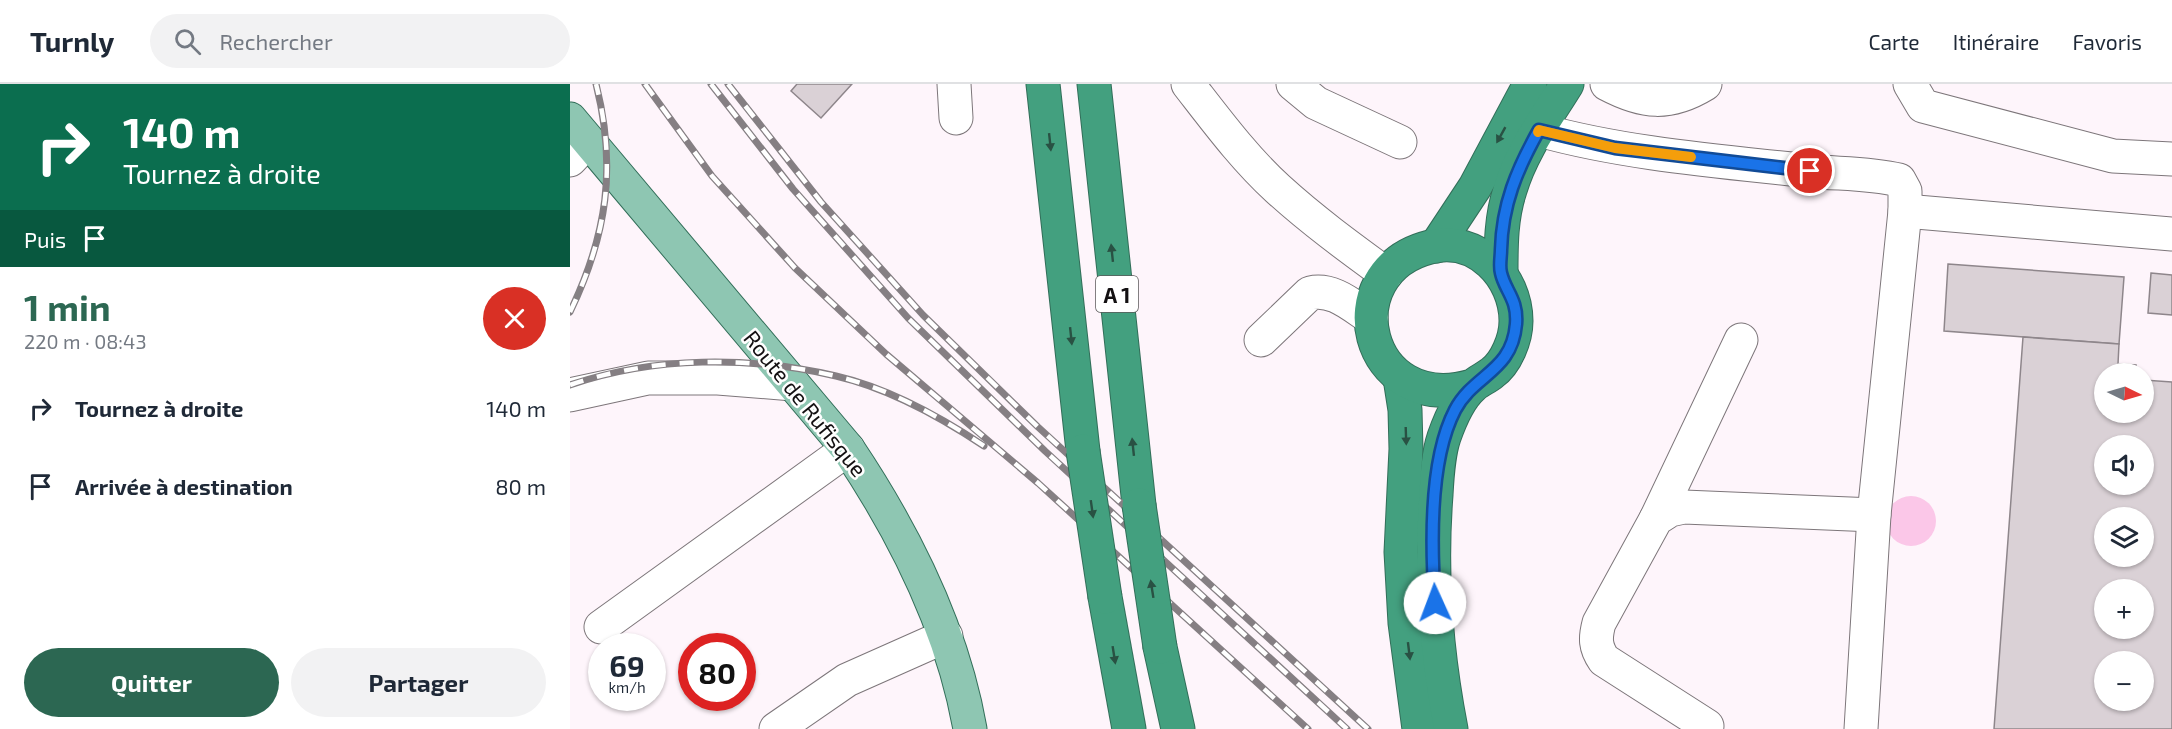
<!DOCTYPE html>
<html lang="fr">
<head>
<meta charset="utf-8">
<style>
  body { margin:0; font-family:"Exo 2",sans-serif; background:#f2f2f3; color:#1f2937; height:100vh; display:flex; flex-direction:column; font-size:22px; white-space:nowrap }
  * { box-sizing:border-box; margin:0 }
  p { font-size:20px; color:#747a83 }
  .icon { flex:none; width:33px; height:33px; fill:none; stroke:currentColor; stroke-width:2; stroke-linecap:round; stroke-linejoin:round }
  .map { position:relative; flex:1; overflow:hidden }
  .sheet { display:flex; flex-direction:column; background:#fff; width:570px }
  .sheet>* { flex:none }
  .guide { background:#0b6e4f; color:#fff; overflow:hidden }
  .needle { width:39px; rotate:95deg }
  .controls { position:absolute; left:1524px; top:279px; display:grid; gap:12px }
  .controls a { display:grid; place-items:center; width:60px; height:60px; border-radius:50%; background:#fff; box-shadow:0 2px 4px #0004; font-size:30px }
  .speed { position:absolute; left:18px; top:549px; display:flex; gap:12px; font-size:30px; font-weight:700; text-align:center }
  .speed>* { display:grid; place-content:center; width:78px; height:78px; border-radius:50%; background:#fff; box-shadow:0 2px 4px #0004; line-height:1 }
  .speed small { font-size:15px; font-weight:400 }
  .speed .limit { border:9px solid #d22; background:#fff; color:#111 }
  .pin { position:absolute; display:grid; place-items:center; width:51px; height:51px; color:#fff; margin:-26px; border:3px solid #fff; border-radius:50%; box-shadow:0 2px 6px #0007 }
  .me { position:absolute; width:66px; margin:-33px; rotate:358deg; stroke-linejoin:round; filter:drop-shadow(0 0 4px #0008) }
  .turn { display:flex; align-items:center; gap:21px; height:126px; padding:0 24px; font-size:27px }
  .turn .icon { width:78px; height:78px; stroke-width:2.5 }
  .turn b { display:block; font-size:42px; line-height:51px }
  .then { display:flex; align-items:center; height:57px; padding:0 24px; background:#0003; gap:12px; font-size:22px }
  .round { display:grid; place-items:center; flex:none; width:63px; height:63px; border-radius:32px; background:#f2f2f3 }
  .headline { display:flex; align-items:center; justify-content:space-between; height:102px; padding:0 24px }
  h1 { font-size:36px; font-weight:700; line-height:45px; color:#2c6752 }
  .primary-button { display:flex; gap:12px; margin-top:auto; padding:12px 24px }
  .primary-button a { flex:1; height:69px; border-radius:36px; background:#2c6752; color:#fff; font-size:24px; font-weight:700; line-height:69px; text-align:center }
  .primary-button a+a { background:#f2f2f3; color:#1f2937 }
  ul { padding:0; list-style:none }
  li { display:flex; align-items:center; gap:18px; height:78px; padding:0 24px }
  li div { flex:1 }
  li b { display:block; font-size:22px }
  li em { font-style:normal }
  header { display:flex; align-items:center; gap:36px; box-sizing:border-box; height:84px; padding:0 30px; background:#fff; border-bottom:2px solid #e0e1e3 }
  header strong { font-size:28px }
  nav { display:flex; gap:33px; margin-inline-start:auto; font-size:21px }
  .search { width:420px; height:54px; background:#f2f2f3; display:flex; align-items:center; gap:15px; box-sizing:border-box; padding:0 21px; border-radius:33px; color:#747a83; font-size:22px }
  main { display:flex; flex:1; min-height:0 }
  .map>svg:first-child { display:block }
</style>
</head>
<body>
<header>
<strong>Turnly</strong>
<div class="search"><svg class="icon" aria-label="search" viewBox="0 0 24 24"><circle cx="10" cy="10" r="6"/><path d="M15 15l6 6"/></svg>Rechercher</div>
<nav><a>Carte</a><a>Itinéraire</a><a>Favoris</a></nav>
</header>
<main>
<section class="sheet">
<div class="guide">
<div class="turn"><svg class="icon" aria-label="right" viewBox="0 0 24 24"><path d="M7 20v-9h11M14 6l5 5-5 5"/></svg><div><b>140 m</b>Tournez à droite</div></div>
<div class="then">Puis<svg class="icon" aria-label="arrive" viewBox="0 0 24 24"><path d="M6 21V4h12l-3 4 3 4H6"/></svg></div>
</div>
<div class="headline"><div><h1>1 min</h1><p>220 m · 08:43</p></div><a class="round" style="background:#d93025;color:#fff"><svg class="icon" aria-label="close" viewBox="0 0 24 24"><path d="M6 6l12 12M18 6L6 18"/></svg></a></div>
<ul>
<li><svg class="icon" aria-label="right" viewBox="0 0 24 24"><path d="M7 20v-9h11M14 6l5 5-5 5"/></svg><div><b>Tournez à droite</b></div><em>140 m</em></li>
<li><svg class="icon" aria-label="arrive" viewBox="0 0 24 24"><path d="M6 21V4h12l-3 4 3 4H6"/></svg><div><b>Arrivée à destination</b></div><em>80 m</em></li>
</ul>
<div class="primary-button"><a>Quitter</a><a>Partager</a></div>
</section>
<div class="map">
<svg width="1602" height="645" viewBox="0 0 1602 645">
  <rect width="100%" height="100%" fill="#fef5fb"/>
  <circle fill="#fbc7e8" cx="1341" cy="437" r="25"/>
  <g fill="#dad1d6" stroke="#8e868b" stroke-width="1.5" fill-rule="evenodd">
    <polygon points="227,0 282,0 251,34 221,7"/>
    <polygon points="1378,180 1554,193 1549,260 1374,247"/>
    <polygon points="1581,189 1602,191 1602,231 1578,229"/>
    <path d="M1453 253 1549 260 1548 280 1566 281 1565 290H1534V328H1574V296L1602 298V645H1424ZM1534 362H1574V400H1534ZM1534 434H1574V472H1534ZM1534 506H1574V544H1534ZM1534 578H1574V616H1534Z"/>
  </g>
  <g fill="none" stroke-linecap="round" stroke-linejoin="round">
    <defs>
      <g id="minor">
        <polyline points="384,0 386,34"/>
        <path d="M618 0C646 36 674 74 708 105 742 136 779 163 816 190"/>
        <polyline points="723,0 746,19 830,58"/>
        <path d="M1037 0C1073 19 1099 22 1135 0"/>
        <polyline points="1340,0 1353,22 1543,72 1602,75"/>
        <path d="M969 46C1056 70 1148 77 1239 87 1269 90 1300 89 1329 96L1335 107V127L1304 431 1291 645"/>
        <polyline points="0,76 18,57"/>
        <polyline points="1335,127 1602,150"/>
        <path d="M691 256 740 209C763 204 781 221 801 234"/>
        <polyline points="0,311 78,294 148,294 223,300"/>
        <polyline points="1086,435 1171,256"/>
        <polyline points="31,543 278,365"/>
        <path d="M1137 642 1034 576C1025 563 1025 554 1029 539L1086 435 1100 426 1114 423 1304 431"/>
        <polyline points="206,645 277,596 376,552"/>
      </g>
      <path id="major" d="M0 35 278 365C335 450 382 543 400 645"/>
      <g id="highway">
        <polyline points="473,0 513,367"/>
        <polyline points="524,0 569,421"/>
        <polyline points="866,162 905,103 960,0"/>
        <path d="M931 189C931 161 931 133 940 106 951 68 976 34 997 0"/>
        <polyline points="830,294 835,326 836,365 831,468 835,539 849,645"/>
        <polyline points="535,513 559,645"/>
        <polyline points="590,563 608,645"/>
        <path d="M881 645C866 568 860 489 866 411 867 392 868 371 874 353 880 336 889 314 903 302 908 297 916 294 922 289 936 279 946 255 946 237 946 193 907 151 860 163 761 188 795 333 902 302"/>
      </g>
    </defs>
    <use href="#minor" stroke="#7d767a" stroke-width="35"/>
    <use href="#major" stroke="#326e59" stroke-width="35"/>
    <use href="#highway" stroke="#326e59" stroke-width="35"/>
    <use href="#minor" stroke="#fff" stroke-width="33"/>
    <use href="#major" stroke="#8ec6b2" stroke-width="33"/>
    <use href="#highway" stroke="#43a07f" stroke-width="33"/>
    <defs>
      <g id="rail">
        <polyline points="75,0 142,92 225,184 316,270 468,399 738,645"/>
        <polyline points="141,0 223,105 338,234 475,367 777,645"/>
        <polyline points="158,0 251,118 353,231 468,343 798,645"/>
        <path d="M0 228C37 151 47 83 26 0"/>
        <path d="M0 301C85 272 179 272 266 292 318 304 369 332 414 362"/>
      </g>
    </defs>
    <use href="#rail" stroke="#857f83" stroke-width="7"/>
    <use href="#rail" stroke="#fff" stroke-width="4.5" stroke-dasharray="14" stroke-linecap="butt"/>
    <defs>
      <g id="highway-bridge">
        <polyline points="513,367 535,513"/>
        <polyline points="569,421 590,563"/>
      </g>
    </defs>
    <use href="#highway-bridge" stroke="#326e59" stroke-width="35" stroke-linecap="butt"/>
    <use href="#highway-bridge" stroke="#43a07f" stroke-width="33"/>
  </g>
  <defs><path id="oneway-solid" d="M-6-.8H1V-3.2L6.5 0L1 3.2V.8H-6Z" transform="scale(1.5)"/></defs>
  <g fill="#295143">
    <use href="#oneway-solid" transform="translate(931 51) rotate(119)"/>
    <use href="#oneway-solid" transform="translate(480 58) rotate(84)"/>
    <use href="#oneway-solid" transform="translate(542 169) rotate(-96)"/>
    <use href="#oneway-solid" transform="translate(501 252) rotate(84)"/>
    <use href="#oneway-solid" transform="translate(836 352) rotate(88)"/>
    <use href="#oneway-solid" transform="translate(563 363) rotate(-96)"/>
    <use href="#oneway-solid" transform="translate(522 425) rotate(82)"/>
    <use href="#oneway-solid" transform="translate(582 505) rotate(-99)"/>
    <use href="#oneway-solid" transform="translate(839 567) rotate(83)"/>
    <use href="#oneway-solid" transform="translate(544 571) rotate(81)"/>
  </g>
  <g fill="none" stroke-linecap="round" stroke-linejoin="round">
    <defs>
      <path id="route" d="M865 519C861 463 859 376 885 326 904 290 942 288 946 240 948 215 935 207 931 189 929 182 931 173 931 166 932 121 947 85 969 46L1045 64 1240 87"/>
    </defs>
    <use href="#route" stroke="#114b97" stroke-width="15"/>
    <use href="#route" stroke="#1a73e8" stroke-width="10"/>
    <polyline stroke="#f59e0b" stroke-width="10" points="968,48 969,46 1045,64 1121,73"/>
  </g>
  <g text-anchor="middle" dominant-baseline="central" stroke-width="5" stroke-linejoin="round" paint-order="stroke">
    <rect fill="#fff" stroke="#5a5859" stroke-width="1.5" x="526" y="192" width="42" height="36" rx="4.5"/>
    <g font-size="21" font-weight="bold" fill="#131012">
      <text x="547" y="210">A 1</text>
    </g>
    <g font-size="22" fill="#131012" stroke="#fff">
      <text transform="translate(236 319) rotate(51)">Route de Rufisque</text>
    </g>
  </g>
</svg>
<div class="controls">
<a><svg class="needle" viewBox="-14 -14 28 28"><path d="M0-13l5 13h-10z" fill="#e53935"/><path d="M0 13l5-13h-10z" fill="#747a83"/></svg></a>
<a><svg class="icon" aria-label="sound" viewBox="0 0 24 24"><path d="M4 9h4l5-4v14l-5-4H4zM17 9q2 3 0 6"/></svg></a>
<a><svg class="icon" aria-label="layers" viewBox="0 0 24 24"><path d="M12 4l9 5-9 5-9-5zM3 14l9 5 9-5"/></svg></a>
<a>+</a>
<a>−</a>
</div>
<div class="speed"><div>69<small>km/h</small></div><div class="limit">80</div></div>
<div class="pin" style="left:1240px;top:87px;background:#d93025"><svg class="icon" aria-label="arrive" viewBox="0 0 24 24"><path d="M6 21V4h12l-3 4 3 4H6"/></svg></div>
<svg class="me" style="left:865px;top:519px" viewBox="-20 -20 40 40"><circle r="19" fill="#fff"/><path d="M0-13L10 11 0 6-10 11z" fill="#1a73e8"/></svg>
</div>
</main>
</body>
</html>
